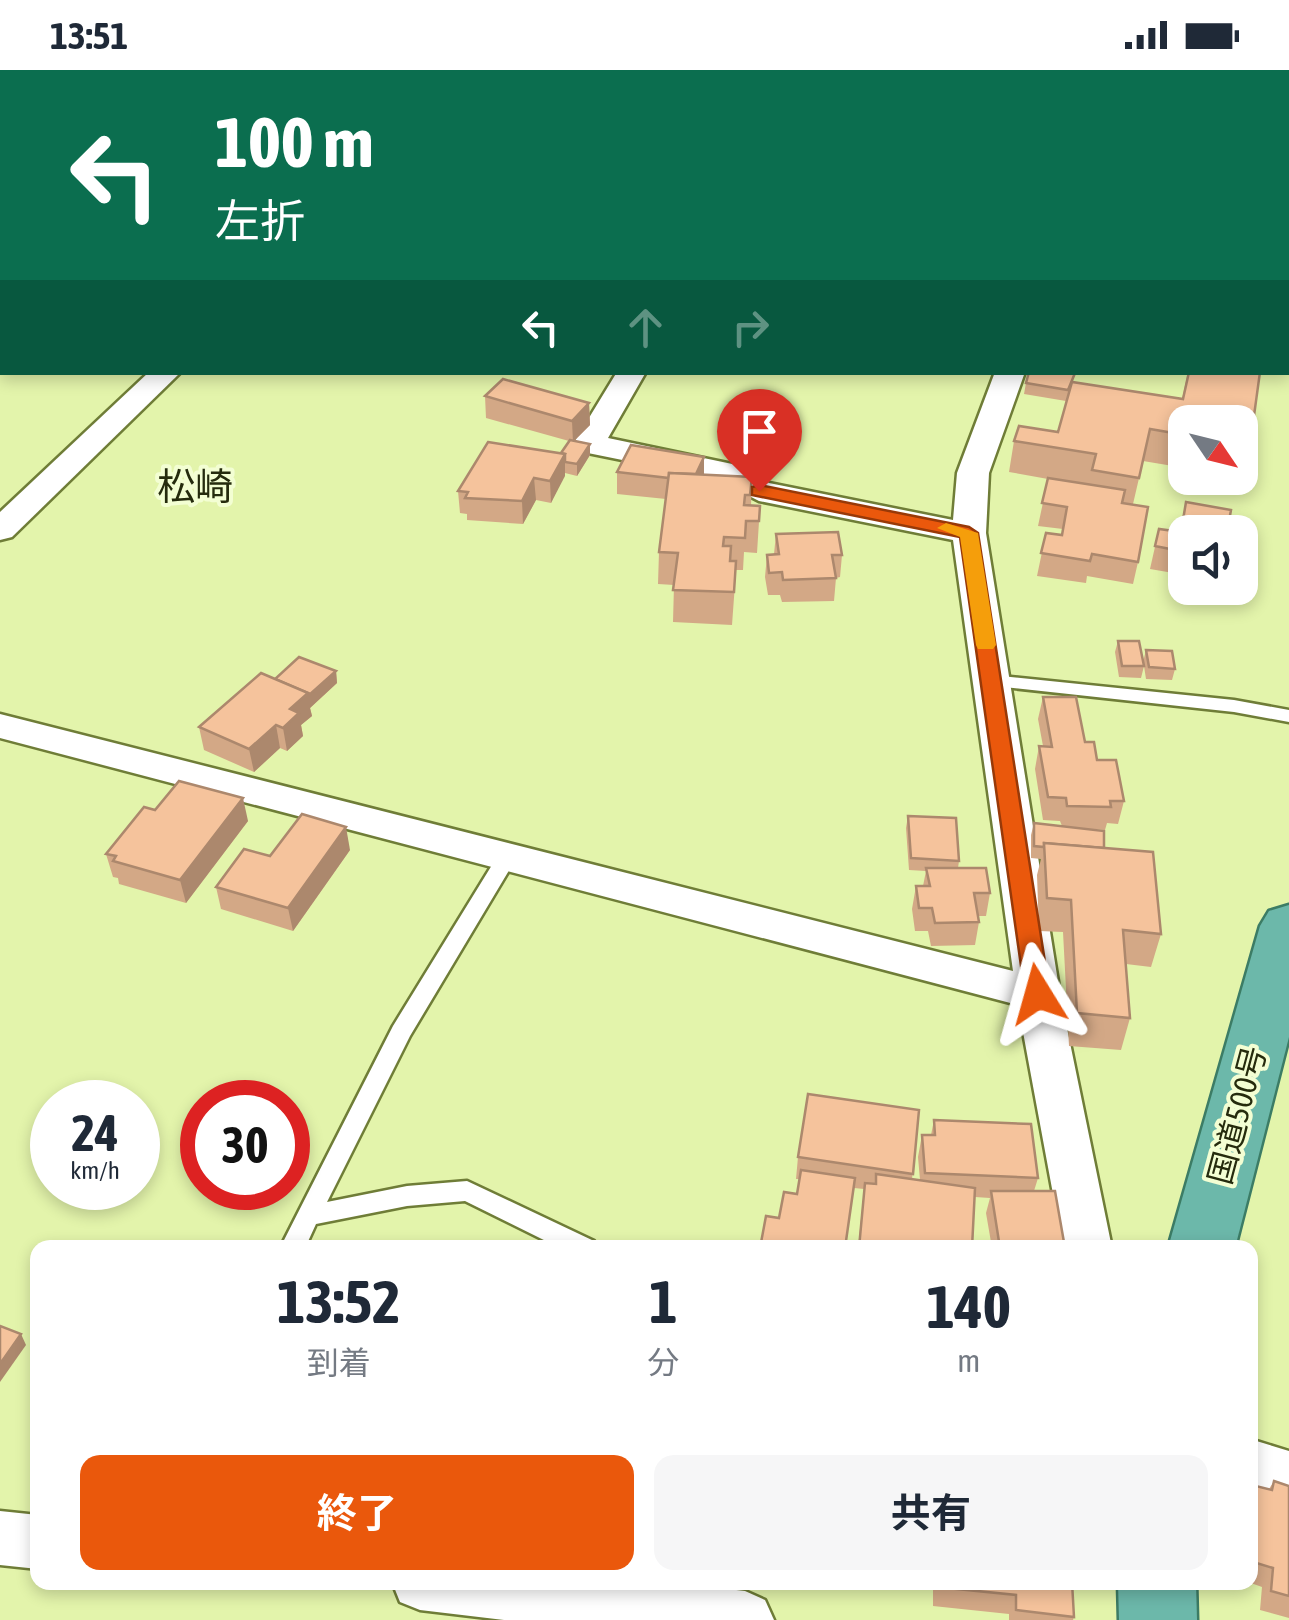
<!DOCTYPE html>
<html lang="ja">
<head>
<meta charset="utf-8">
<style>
  body { margin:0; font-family:"Asap Condensed","Noto Sans JP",sans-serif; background:#f6f6f7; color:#1f2937; height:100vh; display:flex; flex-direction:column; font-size:38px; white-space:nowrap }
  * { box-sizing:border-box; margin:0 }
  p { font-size:32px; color:#747a83 }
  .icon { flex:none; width:55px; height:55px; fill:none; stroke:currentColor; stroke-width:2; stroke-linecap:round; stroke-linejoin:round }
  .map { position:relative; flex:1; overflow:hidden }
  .details { position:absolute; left:30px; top:1170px; width:1228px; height:350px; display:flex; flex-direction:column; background:#fff; border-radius:20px; box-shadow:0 5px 15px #0003 }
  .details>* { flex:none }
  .banner { position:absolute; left:0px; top:0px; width:1290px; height:305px; box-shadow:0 5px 15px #0003; background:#0b6e4f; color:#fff; overflow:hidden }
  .needle { width:65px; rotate:125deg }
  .tools { position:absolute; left:1168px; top:335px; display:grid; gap:20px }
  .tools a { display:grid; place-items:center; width:90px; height:90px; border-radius:20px; background:#fff; box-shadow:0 5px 15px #0003; font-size:50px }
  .speed { position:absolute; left:30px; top:1010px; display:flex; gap:20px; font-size:50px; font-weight:700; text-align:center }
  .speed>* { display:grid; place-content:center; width:130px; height:130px; border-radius:50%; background:#fff; box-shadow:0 5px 15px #0003; line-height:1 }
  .speed small { font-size:25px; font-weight:400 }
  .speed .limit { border:15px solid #d22; background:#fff; color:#111 }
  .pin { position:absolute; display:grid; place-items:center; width:85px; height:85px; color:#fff; margin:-102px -42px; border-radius:50% 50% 50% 0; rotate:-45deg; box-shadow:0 0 10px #0007 }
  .pin .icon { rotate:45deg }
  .me { position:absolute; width:110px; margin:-55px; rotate:352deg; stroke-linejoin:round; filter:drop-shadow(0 0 8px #0008) }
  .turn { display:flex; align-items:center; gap:35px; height:210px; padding:0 50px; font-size:45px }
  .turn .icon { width:130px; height:130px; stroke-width:2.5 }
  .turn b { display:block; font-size:70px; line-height:85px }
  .lanes { display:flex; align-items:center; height:95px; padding:0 50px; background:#0003; justify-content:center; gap:50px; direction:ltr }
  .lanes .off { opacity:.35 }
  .eta { display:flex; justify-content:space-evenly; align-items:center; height:170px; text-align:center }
  .eta b { font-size:60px; font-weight:700; line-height:70px }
  .cta { display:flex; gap:20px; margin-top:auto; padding:20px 50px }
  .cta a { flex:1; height:115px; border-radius:20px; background:#ea580c; color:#fff; font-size:40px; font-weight:700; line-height:115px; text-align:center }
  .cta a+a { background:#f6f6f7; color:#1f2937 }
  .status { display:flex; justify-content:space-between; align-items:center; height:70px; padding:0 50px; background:#fff; direction:ltr }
  .status svg { height:28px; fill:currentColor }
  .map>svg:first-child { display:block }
</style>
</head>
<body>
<div class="status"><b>13:51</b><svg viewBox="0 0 49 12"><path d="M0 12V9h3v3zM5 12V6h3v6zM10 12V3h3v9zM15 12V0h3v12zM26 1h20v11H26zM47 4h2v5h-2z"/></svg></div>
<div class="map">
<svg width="1289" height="1550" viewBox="0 0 1289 1550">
  <rect width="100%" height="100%" fill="#e3f4ab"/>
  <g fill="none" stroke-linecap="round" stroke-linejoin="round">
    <defs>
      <g id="service">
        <polygon points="991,605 1234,630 1289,640 1289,652 1234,642 985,615 982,611 985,607"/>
        <polygon points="507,780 517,787 410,966 327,1132 407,1116 467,1111 594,1171 597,1178 560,1178 465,1131 407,1136 316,1154 305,1178 280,1178 393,956 500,782"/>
      </g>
      <g id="minor">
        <polygon points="0,103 2,104 2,120 0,119"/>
        <polygon points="149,302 181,302 12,467 0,470 0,442"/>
        <polygon points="617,302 646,302 608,368 737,395 769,413 953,450 957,403 995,302 1025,302 989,403 986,463 1060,924 1112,1178 1063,1178 1018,935 0,668 0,644 1013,901 953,470 759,431 716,409 578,381 573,374"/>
        <polygon points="1250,1369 1289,1381 1289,1433 1250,1419"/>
        <polygon points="0,1441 38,1445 38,1499 0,1495"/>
        <polygon points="392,1512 667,1512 745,1521 765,1530 774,1550 504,1550 420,1540 400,1532"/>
      </g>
      <g id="tertiary">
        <polygon points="481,0 523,0 524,2 483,2"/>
        <rect x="1288" y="131" width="1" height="21"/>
      </g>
      <g id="trunk">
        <polygon points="1289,835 1289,967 1235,1178 1168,1178 1260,856 1269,841"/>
        <polygon points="1118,1512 1196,1512 1197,1550 1119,1550"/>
      </g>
    </defs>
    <use href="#service" stroke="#6f7d37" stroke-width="5"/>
    <use href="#minor" stroke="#6f7d37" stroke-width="5"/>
    <use href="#tertiary" stroke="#6f7d37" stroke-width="6"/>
    <use href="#trunk" stroke="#3c7c65" stroke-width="5"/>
    <use href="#service" fill="#fff" fill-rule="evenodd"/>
    <use href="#minor" fill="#fff" fill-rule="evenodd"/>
    <use href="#tertiary" fill="#fff" fill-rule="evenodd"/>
    <use href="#trunk" fill="#6cb8aa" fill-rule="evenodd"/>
  </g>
  <g fill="#d3a886">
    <polygon points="189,0 327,0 324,2 190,2"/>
    <polygon points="565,0 623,0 620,2 565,2"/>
    <polygon points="662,0 728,0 726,2 662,2"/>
    <polygon points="830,0 872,0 871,2 830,2"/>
    <rect x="1288" y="175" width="1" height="127"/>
    <polygon points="1188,302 1260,302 1250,375 1241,407 1240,352 1185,352 1185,398 1143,391 1133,434 1138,492 1133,514 1087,506 1086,513 1037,506 1046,463 1062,465 1063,459 1038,456 1048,409 1009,402 1014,371 1058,362 1066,331 1024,324 1026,313 1073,312 1182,329"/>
    <polygon points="485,326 589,333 590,355 574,371 590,385 577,406 565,403 551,433 536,430 523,454 467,450 467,444 460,443 458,421 561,383 569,371 486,348"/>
    <polygon points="704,387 704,404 752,407 751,436 760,436 757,483 744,482 743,500 736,500 732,555 673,552 674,515 658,514 659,482 666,429 617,424 617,402"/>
    <polygon points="1186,432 1185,505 1150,499 1159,459 1179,462"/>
    <polygon points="776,464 842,485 840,507 836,508 834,531 782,532 780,525 768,525 765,507 767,485 774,484"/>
    <polygon points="1118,571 1143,592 1146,580 1175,599 1172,610 1146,609 1144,596 1141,608 1119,607 1115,582"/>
    <polygon points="336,601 337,613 310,638 312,646 301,655 303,666 287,681 280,678 254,702 204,680 199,657 275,609"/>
    <polygon points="1043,627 1085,672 1124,731 1118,754 1107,753 1105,760 1090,759 1161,864 1151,897 1126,894 1130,948 1121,980 1069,976 1063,862 1039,861 1037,805 1041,789 1031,788 1031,765 1034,753 1062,756 1060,751 1043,750 1035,699 1039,676 1043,676 1038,649"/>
    <polygon points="155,740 248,751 186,833 119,814 118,808 113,807 106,784"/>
    <polygon points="908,746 959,791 958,798 990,823 986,846 978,846 979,852 975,875 931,876 928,861 915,861 912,839 916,816 923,816 926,801 909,800 906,758"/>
    <polygon points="350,780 293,861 221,839 216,817"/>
    <polygon points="919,1040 912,1109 920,1110 918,1087 922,1065 931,1065 934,1050 1038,1108 1034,1121 1065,1178 992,1178 986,1143 990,1128 975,1127 972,1178 858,1178 864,1119 854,1118 779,1148 797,1124 800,1109 796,1109 798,1087"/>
    <polygon points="1274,1411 1289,1416 1289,1548 1260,1540 1262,1517 1248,1512 1250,1512 1250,1428 1256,1416 1269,1419"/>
    <polygon points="933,1512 1072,1512 1074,1547 1073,1550 1009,1550 1009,1544 933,1536"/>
  </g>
  <g fill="#ac886d">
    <polygon points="222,0 241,0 241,2 218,2"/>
    <polygon points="298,0 327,0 324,2 294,2"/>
    <polygon points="414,0 427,0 427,2 411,2"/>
    <polygon points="609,0 623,0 620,2 609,2"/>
    <polygon points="711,0 728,0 726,2 708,2"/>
    <polygon points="796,0 813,0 811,2 794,2"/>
    <polygon points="589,333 590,355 573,372 572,351"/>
    <polygon points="590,374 590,385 577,406 577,394"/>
    <polygon points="565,384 565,406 551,433 550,411"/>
    <polygon points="704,387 704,409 693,410"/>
    <polygon points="534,408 536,430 523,454 522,431"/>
    <polygon points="336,601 337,613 310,638 312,646 301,655 303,666 287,681 283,658 290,639"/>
    <polygon points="276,655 280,678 254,702 249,679"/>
    <polygon points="243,728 248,751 186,833 180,810"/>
    <polygon points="346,757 350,780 293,861 288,838"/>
    <polygon points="21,1264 26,1275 0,1312 0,1294"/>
  </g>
  <g fill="#f5c39c" stroke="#ac886d" stroke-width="2.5">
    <polygon points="192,0 222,0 218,2"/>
    <polygon points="263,0 298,0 294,2 259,2"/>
    <polygon points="366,0 414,0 411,2 362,2"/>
    <polygon points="433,0 472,0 469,2 429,2"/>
    <polygon points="732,0 796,0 794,2 729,2"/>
    <rect x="1288" y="175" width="1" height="26"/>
    <rect x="1288" y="201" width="1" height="69"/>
    <polygon points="1029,302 1073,302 1075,303 1068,320 1026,313"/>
    <polygon points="1189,302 1260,302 1250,375 1240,374 1240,352 1185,352 1185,365 1150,359 1139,408 1092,400 1096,384 1014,371 1019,356 1058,362 1072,312 1183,329"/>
    <polygon points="503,309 589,333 572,351 485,326"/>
    <polygon points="570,370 590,374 577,394 565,392 565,384 561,383"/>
    <polygon points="488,372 565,384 550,411 534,408 522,431 465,428 468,422 458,421"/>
    <polygon points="631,375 704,387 696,404 669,403 669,408 617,402"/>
    <polygon points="669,403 752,407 750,425 745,425 744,435 760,436 759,451 746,451 745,468 724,467 723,476 731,476 730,491 736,491 734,522 673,520 678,483 659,482"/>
    <polygon points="1048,408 1125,420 1122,433 1148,437 1138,492 1092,484 1090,491 1041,483 1046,463 1062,465 1067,437 1042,433"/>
    <polygon points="1186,432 1231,440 1227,462 1185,462 1185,482 1155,476 1159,459 1181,462"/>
    <polygon points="838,462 842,485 832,485 836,508 783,510 782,502 769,503 767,485 779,484 776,464"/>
    <polygon points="1118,571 1139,571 1144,596 1122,596"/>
    <polygon points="1146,580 1172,581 1175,599 1149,597"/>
    <polygon points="299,587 336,601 308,626 308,623 275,609"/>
    <polygon points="261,603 308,623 290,639 299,643 283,658 276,655 249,679 199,657"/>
    <polygon points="1043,627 1076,627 1085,672 1094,672 1097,690 1116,690 1124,731 1110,731 1111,737 1067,736 1066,728 1048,727 1039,676 1052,677"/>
    <polygon points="179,711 243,728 180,810 113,791 116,786 106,784 144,737 155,740"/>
    <polygon points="302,744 346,757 288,838 216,817 244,779 270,786"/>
    <polygon points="908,746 956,748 959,791 911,788"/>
    <polygon points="1034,753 1104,761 1104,778 1044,773 1044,777 1034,776"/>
    <polygon points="1044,773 1153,782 1161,864 1123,860 1130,948 1077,943 1071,830 1047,828"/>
    <polygon points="926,798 986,798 990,823 974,823 979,852 935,853 932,838 919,838 916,816 930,816"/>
    <polygon points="808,1024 919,1040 913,1104 798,1087"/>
    <polygon points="934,1050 1031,1054 1038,1108 925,1103 922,1065 935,1065"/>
    <polygon points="801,1100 855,1108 845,1178 760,1178 766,1146 779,1148 784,1122 797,1124"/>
    <polygon points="876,1104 975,1118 972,1178 859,1178 865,1113 876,1114"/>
    <polygon points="991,1121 1055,1121 1065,1178 1000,1178"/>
    <polygon points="0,1256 21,1264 0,1294"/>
    <polygon points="1274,1411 1289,1416 1289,1526 1271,1521 1273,1498 1250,1491 1250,1461 1252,1462 1256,1416 1272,1420"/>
    <polygon points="938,1512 1072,1512 1074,1547 1016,1540 1016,1525 938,1517"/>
  </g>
  <polygon fill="#ea580c" stroke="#983908" stroke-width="2.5" points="759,415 969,457 978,463 1050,924 1046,930 1029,930 1025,924 960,467 752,425 752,417"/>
  <polygon fill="#f59e0b" points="946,453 978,463 996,575 993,579 978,579 976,575 960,467 937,458"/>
  <g text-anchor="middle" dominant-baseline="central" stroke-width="8" stroke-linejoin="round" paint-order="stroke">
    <g font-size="32" fill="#252b0d" stroke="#f3fed3">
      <text transform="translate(1237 1045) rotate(-75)">国道500号</text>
    </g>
    <g font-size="38" fill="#252b0d" stroke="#f3fed3">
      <text x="195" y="416">松崎</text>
    </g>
  </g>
</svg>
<div class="tools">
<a><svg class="needle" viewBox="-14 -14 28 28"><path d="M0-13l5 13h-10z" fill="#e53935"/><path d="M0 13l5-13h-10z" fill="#747a83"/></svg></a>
<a><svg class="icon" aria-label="sound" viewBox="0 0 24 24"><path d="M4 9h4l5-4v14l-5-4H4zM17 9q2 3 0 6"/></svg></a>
</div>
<div class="speed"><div>24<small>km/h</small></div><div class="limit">30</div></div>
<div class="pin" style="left:759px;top:421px;background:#d93025"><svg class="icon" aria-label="arrive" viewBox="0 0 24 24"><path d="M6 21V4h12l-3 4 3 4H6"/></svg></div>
<svg class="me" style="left:1038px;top:924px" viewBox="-20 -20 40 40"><path d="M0-17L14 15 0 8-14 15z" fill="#ea580c" stroke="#fff" stroke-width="4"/></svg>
<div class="banner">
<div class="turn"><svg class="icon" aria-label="left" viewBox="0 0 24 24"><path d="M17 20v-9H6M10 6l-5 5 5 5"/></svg><div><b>100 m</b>左折</div></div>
<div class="lanes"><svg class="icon" aria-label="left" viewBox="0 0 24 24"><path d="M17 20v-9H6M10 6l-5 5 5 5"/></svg><svg class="icon off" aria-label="ahead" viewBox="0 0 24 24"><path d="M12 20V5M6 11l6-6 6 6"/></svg><svg class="icon off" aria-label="right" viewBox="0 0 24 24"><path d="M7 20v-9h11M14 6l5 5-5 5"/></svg></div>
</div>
<section class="details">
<div class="eta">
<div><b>13:52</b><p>到着</p></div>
<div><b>1</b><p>分</p></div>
<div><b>140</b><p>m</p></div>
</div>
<div class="cta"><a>終了</a><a>共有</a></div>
</section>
</div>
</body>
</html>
